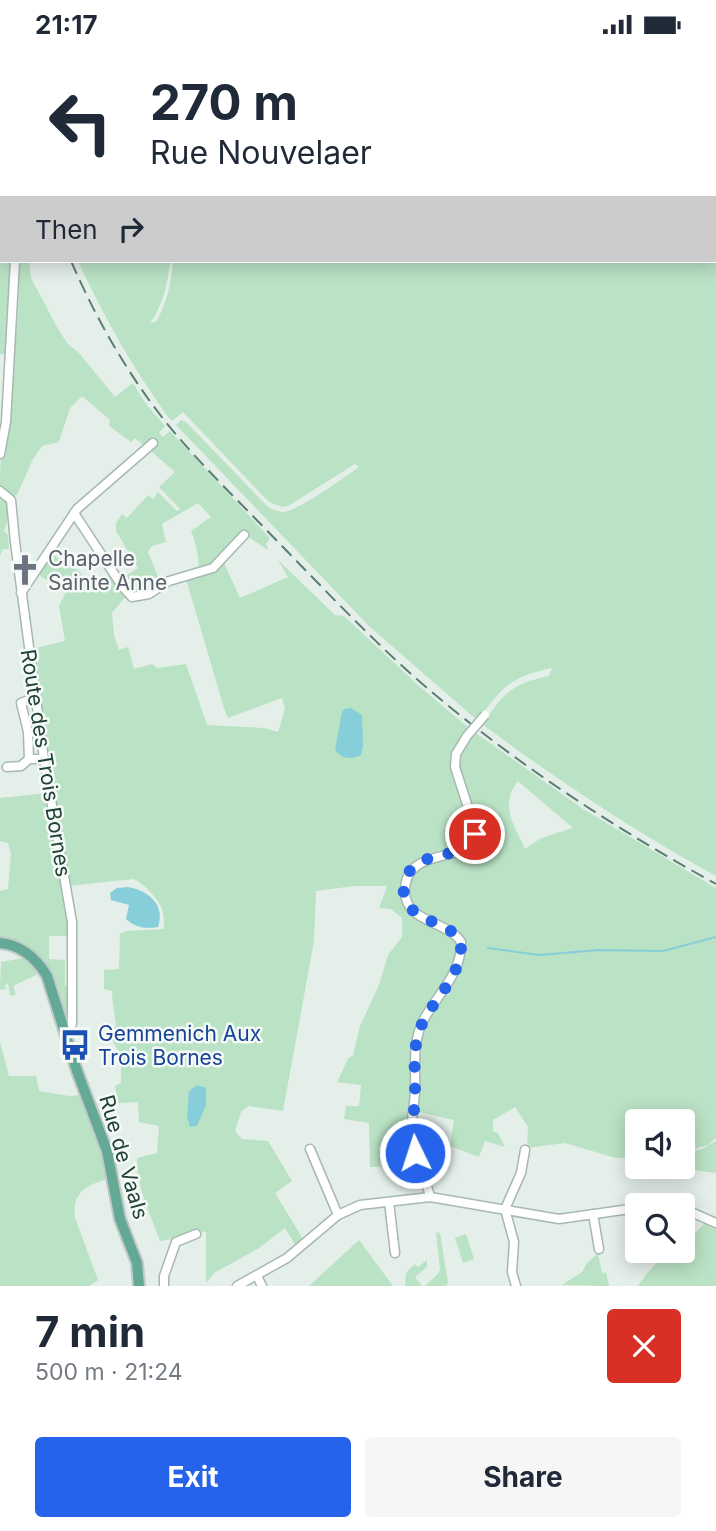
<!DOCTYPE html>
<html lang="en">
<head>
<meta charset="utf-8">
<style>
  body { margin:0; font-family:Inter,sans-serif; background:#f6f6f7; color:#1f2937; height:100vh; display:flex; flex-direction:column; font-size:26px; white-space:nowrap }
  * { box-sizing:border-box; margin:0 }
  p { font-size:23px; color:#747a83 }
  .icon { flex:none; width:38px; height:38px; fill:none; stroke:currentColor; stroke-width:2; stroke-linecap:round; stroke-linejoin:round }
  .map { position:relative; height:1237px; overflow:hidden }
  .side { display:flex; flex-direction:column; background:#fff; flex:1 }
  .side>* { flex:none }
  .guide { position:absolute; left:0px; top:0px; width:718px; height:214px; box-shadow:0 4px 18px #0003; background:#fff; color:#1f2937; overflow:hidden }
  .buttons { position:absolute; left:625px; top:1060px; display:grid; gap:14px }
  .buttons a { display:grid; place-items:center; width:70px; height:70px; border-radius:7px; background:#fff; box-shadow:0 4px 18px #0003; font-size:35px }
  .pin { position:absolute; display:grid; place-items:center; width:60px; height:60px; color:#fff; margin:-30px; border:4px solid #fff; border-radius:50%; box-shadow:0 2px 7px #0007 }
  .me { position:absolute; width:77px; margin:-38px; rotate:356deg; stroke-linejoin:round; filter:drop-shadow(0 0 5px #0008) }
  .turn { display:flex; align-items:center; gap:24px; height:147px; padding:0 35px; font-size:32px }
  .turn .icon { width:91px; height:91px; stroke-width:2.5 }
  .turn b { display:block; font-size:49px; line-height:60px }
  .then { display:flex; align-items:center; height:66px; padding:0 35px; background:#0003; gap:14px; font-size:26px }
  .round { display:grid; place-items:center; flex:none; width:74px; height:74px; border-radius:7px; background:#f6f6f7 }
  .overview { display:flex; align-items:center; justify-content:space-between; height:119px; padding:0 35px }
  h1 { font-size:42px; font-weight:700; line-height:52px }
  .primary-button { display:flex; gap:14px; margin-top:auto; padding:14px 35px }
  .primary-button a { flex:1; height:80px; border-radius:7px; background:#2563eb; color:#fff; font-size:28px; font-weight:700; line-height:80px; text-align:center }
  .primary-button a+a { background:#f6f6f7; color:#1f2937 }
  .status { display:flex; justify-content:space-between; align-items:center; height:49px; padding:0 35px; background:#fff; direction:ltr }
  .status svg { height:19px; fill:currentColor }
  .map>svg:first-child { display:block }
</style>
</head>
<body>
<div class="status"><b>21:17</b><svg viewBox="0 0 49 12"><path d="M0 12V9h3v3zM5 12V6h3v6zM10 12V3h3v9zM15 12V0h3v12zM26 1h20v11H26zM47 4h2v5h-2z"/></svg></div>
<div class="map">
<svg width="716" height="1237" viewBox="0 0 716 1237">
  <rect width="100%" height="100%" fill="#e4efe9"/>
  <g fill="#bae2c4" fill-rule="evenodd">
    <path d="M0 0H716V827C634 782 557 731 482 675 506 643 509 636 549 627L552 619C507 629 505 637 477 671L370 578 176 376 181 371 186 373 268 458C273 461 279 463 284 463 299 461 345 428 359 418L355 415 288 457 282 458 269 453 183 363 172 372 166 365C131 316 103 266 78 212H170C168 235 163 256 150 274L156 273C167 255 171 233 173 212H716V2H2V39Z"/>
    <polygon points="0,110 2,212 13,212 8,306 0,305"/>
    <path d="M18 212H29L31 229 57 278 67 294 79 304 115 348 133 334 146 355 165 377 159 384 163 388 170 382 270 489 266 495 268 501 250 489 243 482 231 492 236 498 223 512 240 549 288 528 278 511 335 566 344 567 419 637 470 680 455 705 473 781 470 794 410 819 405 853 458 893 456 913 429 959 412 1015 416 1117 370 1118 369 1074 344 1070 346 1057H359L361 1036 337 1033 348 1010 353 1006 360 977 379 936 388 906 402 888V869L391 860 379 859 387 837H354L316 842 314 892 283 1062 248 1057 241 1063 235 1082 242 1090 268 1092 292 1132 275 1144 303 1190 296 1197 285 1179 259 1199 214 1224 206 1234V1183C191 1181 176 1191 160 1192 151 1166 136 1137 137 1109L157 1104 159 1077 139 1073 138 1053 118 1054 115 1037 121 1034V1007L108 984 109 978H116C115 965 112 955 112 942L104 940V921L119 920 120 885 126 882 164 880C164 875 164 868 163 863 160 851 144 834 133 830L68 837 32 600 65 592 59 557 66 543 39 526 52 505 79 522 93 540 110 526 126 547 112 564 114 586 119 601 128 598 134 620 152 615 157 619 186 615 207 676 264 679 278 683 285 660 282 649 228 669 224 659 186 530 198 526C200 510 197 498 191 482L211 468 198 454 162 475 166 493 152 497 148 503 161 535C141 544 135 551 121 530L138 519 116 482V474L122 465 127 469 148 446 153 450 158 443 177 462 180 460 159 438 175 423 151 402 158 395 154 390 146 398 135 389 131 393 109 377 110 371 82 347 70 359 59 393 42 397 33 410 17 446 13 447 0 439C0 364 24 287 18 212Z"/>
    <path d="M0 445C13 454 9 469 4 482L8 486 9 500H3L0 507Z"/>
    <path d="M473 682 583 760 716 839V1089L708 1096 683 1103 682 1073H637V1109H616L565 1094 527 1099 528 1078 515 1058 493 1071V1082L498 1084 505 1098 485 1092 479 1108 450 1097 454 1071 415 1062 418 990 464 896 412 857 407 839 416 818 466 802 476 793 456 712ZM518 732 573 779 541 789 525 800C514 776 499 756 518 732Z"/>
    <polygon points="47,744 69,887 49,887 49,910 65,911 65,937 68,937 67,973 49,925 0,892 0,842 8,840 11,804 8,794 0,792 0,749"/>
    <polygon points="24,909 37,923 36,926 13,937 16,946 10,947 8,934 5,936 6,940 0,941 1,913"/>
    <path d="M0 993 9 1027H36L39 1042 69 1047 84 1046 104 1104 106 1128 105 1131C83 1137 72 1146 75 1169L98 1231 89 1237H0Z"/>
    <polygon points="716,1092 716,1124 673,1118 682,1118 683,1105 702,1100"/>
    <path d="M707 1172 716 1178V1237H638C647 1223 664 1202 682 1202L683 1196Z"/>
    <polygon points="436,1183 440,1184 448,1234 446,1237 425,1237 438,1225 440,1220"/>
    <polygon points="466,1185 474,1210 463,1214 455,1189"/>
    <polygon points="359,1191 393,1237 309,1237"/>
    <polygon points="598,1204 602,1224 606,1223 609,1237 562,1236 582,1223 587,1214"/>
    <path d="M427 1211V1218L415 1228 422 1237H405C407 1225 402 1226 415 1215L418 1218Z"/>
  </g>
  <g fill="#86ced9">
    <path d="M351 659 362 666 363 696 361 706C351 711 342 710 335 701L342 663 344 660Z"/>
    <path d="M128 838C148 841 166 856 158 878 146 880 136 879 126 870L129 856 111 851 110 844 117 839Z"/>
    <polygon points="197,1036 206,1039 206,1056 197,1077 190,1078 187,1067 189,1042"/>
  </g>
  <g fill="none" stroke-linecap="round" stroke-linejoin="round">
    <g stroke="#86ced9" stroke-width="2">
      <polyline points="24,531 35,514"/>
      <polyline points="488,899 539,906 599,901 663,902 716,888"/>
    </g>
    <defs>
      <g id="minor">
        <polyline points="0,163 2,168"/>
        <polyline points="0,405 6,373 15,212"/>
        <polyline points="0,442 11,451 15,493 44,710 72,873 72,974 67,991"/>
        <polyline points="74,464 122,537 132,548 149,545 169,532 213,519 244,486"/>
        <polyline points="21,544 77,460 153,394"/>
        <polyline points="36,648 21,654 28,683 29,710 44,710"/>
        <polyline points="7,718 21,717 29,710"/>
        <polyline points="310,1100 338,1166"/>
        <path d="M430 1148C426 1128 414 1111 412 1092 410 1075 414 1059 415 1043 416 1019 412 997 422 974 435 947 462 926 461 893 447 871 404 874 405 841 406 792 482 820 474 777L455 718 456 705 467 687"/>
        <polyline points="389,1153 395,1204"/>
        <polyline points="657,1157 672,1157"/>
        <polyline points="682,1159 716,1174"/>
        <polyline points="505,1160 514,1193 512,1223 516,1237"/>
        <polyline points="505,1160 521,1124 525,1101"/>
        <polyline points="593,1165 599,1200"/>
        <polyline points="257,1227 262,1237"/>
        <polyline points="164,1237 164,1227 176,1193 196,1185"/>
        <polyline points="237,1237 287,1209 338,1166 360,1156 430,1148 559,1170 637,1159"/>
      </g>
      <path id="major" d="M0 894C22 896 36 909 47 927L77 1022 107 1102 120 1170 137 1214 139 1237"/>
    </defs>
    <use href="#minor" stroke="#a6b8b1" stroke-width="11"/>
    <use href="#major" stroke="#c1cac8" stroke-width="14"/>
    <use href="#minor" stroke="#fff" stroke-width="8"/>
    <use href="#major" stroke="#64a996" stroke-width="10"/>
    <g stroke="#5b7e74" stroke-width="2" stroke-dasharray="14 7" stroke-linecap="butt">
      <polyline points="0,44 2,48"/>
      <path d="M71 212C95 267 124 319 161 367 197 413 240 453 280 495 325 541 370 589 419 632 510 711 611 777 716 835"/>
    </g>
    <defs>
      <polyline id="minor-bridge" points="467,687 485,666"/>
    </defs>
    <use href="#minor-bridge" stroke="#a6b8b1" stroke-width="11" stroke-linecap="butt"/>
    <use href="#minor-bridge" stroke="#fff" stroke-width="8"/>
  </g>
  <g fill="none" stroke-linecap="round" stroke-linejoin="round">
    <path stroke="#2563eb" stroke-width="12" stroke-dasharray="0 21.6" d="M415 1104C410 1083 415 1063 415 1041 415 1017 412 995 423 973 435 949 461 927 461 897 461 869 385 876 408 825 418 805 453 807 470 798L475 785"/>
  </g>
  <defs>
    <symbol id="church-bare" viewBox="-9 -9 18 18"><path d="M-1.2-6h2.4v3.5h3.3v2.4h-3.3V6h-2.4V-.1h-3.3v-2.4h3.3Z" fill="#6b7280" stroke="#f5faf7" stroke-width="2.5" paint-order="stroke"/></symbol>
    <symbol id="bus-bare" viewBox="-9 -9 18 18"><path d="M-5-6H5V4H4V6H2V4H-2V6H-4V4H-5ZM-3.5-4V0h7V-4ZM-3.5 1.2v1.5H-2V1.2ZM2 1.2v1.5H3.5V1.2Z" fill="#1a4fb4" stroke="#f5faf7" stroke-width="2.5" paint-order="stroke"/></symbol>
  </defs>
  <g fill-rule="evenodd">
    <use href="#church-bare" x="3" y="499" width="44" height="44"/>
    <use href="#bus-bare" x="53" y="974" width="44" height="44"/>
  </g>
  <g text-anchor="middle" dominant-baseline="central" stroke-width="5" stroke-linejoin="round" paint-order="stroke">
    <g font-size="21" fill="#5b616d" stroke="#f5faf7" text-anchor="start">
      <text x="48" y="509">Chapelle<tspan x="48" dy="24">Sainte Anne</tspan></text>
    </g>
    <g font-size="21" fill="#214239" stroke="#f5faf7">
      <text transform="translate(46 714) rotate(81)">Route des Trois Bornes</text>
      <text transform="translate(124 1108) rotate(74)">Rue de Vaals</text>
    </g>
    <g font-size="21" fill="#164399" stroke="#f5faf7" text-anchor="start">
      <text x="98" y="984">Gemmenich Aux<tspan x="98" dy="24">Trois Bornes</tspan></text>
    </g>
  </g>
</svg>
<div class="buttons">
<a><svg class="icon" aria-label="sound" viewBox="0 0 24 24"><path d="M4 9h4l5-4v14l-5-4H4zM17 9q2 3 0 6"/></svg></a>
<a><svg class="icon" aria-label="search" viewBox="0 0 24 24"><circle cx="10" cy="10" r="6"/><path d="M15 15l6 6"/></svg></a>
</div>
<div class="pin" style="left:475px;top:785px;background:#d93025"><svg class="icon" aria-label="arrive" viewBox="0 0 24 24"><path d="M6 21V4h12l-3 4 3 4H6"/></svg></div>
<svg class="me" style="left:415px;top:1104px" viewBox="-20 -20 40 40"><circle r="17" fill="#2563eb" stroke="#fff" stroke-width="3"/><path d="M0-11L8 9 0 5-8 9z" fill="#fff"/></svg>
<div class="guide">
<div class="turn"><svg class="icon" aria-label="left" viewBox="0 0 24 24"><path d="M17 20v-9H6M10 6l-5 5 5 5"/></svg><div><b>270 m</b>Rue Nouvelaer</div></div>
<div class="then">Then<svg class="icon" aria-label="right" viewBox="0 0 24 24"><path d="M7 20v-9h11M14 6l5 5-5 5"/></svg></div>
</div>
</div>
<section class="side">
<div class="overview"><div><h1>7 min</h1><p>500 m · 21:24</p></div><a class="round" style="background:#d93025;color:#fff"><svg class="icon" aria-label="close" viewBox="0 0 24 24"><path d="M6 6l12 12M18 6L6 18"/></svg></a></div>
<div class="primary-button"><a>Exit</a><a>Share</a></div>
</section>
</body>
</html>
